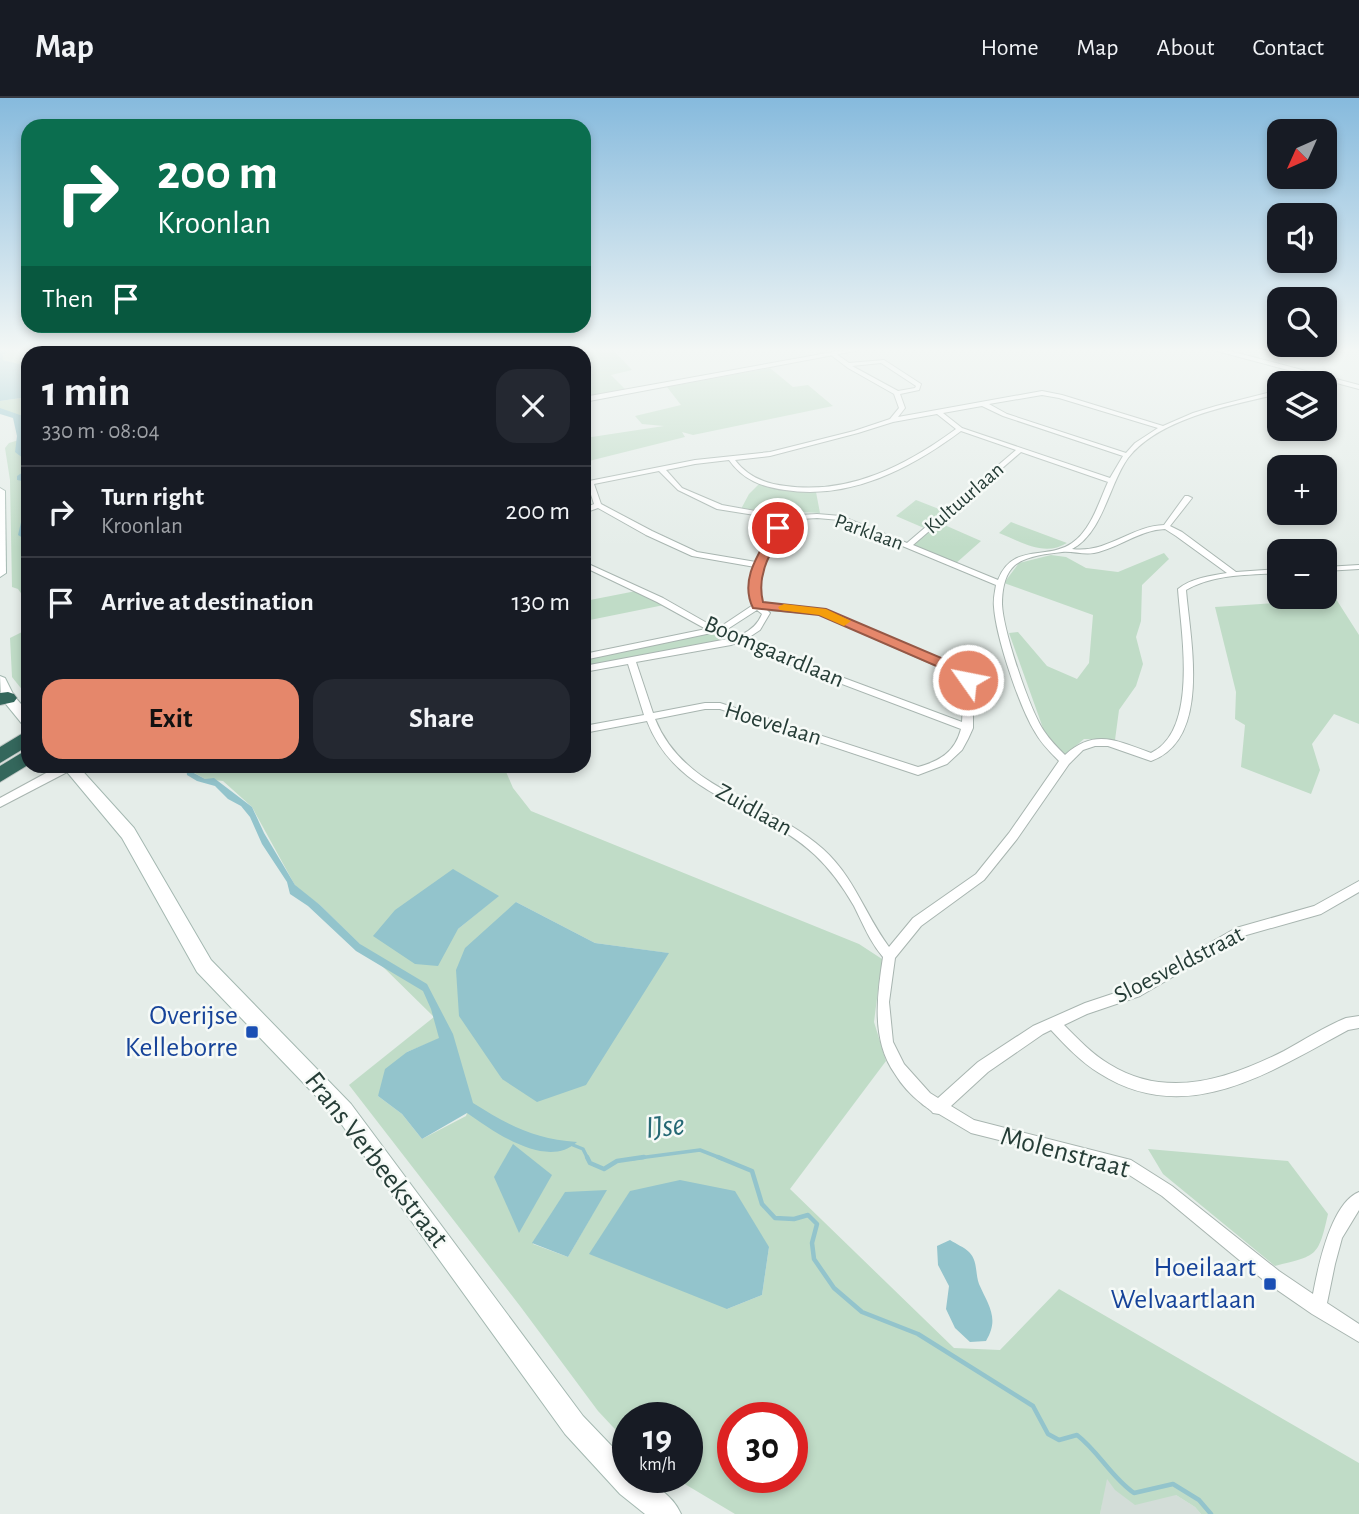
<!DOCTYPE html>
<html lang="en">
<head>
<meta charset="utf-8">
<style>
  body { margin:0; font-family:"Alegreya Sans",sans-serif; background:#242831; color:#f1f3f6; height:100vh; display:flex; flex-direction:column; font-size:26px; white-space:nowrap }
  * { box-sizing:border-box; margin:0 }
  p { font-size:23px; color:#9ea1a6 }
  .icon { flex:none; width:38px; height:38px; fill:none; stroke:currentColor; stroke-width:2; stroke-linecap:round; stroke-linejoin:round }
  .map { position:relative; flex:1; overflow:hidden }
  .details { position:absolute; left:21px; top:248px; width:570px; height:427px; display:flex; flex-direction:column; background:#171b24; border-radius:21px; box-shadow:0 4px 10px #0003 }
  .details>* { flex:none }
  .top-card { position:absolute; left:21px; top:21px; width:570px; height:214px; border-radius:21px; box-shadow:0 4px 10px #0003; background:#0b6e4f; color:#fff; overflow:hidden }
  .needle { width:46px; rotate:225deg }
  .buttons { position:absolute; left:1267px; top:21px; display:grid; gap:14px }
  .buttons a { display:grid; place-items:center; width:70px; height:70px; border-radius:14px; background:#171b24; box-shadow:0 4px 10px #0003; font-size:35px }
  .speed { position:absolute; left:612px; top:1304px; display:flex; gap:14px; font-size:35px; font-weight:700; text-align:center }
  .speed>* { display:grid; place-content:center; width:91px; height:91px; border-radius:50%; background:#171b24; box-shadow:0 4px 10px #0003; line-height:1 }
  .speed small { font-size:18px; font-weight:400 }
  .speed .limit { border:10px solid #d22; background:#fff; color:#111 }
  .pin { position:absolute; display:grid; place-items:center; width:60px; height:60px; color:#fff; margin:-30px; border:4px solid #fff; border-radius:50%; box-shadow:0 2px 7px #0007 }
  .me { position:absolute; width:77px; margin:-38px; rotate:303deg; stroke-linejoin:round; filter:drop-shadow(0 0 5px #0008) }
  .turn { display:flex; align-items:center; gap:24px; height:147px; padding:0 21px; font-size:32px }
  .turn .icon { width:91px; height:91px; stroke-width:2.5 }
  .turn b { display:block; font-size:49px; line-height:60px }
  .then { display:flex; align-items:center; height:66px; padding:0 21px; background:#0003; gap:14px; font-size:26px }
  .round { display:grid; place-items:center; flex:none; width:74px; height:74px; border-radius:21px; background:#242831 }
  .overview { display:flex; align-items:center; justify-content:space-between; height:119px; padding:0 21px }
  h1 { font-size:42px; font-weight:600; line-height:52px }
  .action { display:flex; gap:14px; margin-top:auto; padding:14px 21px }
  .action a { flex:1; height:80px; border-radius:21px; background:#e5876b; color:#111; font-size:28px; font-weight:600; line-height:80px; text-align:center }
  .action a+a { background:#242831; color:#f1f3f6 }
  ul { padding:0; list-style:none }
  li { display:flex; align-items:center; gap:21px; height:91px; padding:0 21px; border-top:2px solid #363941 }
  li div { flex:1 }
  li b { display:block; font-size:26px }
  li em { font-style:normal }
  header { display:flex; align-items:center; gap:42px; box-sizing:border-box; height:98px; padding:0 35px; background:#171b24; border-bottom:2px solid #363941 }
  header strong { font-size:33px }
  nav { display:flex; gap:38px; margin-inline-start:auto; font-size:24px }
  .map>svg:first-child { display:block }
</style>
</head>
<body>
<header>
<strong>Map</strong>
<nav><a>Home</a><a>Map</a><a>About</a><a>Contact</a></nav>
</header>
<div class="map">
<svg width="1359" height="1416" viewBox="0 0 1359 1416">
  <rect width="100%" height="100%" fill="#e5ede9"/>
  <polygon fill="#d3ddd8" points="1106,1380 1176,1397 1195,1409 1201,1416 1100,1416"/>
  <g fill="#c0dcc7" fill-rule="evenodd">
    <polygon points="12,252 406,252 408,255 28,256 28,268 3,262 3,257"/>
    <polygon points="528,252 613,252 632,272 611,277 625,291 585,300 584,256 526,256"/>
    <polygon points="770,270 793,289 808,287 833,308 693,337 682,334 685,339 585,364 585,340 664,328 642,326 635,318 681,307 667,289"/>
    <polygon points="28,299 28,505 18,491 12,489 10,382 5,350 9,345 22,341 18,318 0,313 0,303"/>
    <polygon points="759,386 786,393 816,394 820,415 741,411 749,396"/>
    <polygon points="916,402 944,413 924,430 896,418"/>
    <path d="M1011 424 1067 445C1044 459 1022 444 999 435Z"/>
    <polygon points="940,425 981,443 955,466 913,447"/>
    <polygon points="1164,455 1169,461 1142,487 1141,523 1136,539 1143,566 1136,588 1119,612 1115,642 1084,641 1064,658 1044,633 1009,535 1018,534 1047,568 1077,581 1089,565 1093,517 1004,485 1019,465 1051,457 1066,459 1086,470 1118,474"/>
    <polygon points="636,493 664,507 585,523 585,503"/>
    <polygon points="1336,501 1359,537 1359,626 1334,616 1312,646 1320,672 1311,696 1241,669 1245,627 1235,621 1236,594 1215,509"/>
    <polygon points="28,527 28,599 12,579 10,540 26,532"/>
    <polygon points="713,534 729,538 727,543 585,569 585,561"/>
    <path d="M184 669H504L513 690 531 713 859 846 882 861 874 924 886 963 790 1091 954 1250 1000 1252 1059 1191 1359 1365V1416H1201L1195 1409 1176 1397 1135 1407 1115 1392 1107 1381 1100 1416H735L673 1379H688V1320H628V1345L598 1313 520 1208 349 987 434 919 320 807 297 791 252 709 223 683 205 681ZM453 772 498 798 458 831ZM516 804 595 845 668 855 502 981 489 958ZM446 938 469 1009 466 1018 422 1041 402 1016 378 998 407 954ZM606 1092 568 1159 533 1146V1145ZM769 1149 762 1197 727 1211ZM733 1320H793V1379H733Z"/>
    <path d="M1148 1051 1288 1063 1328 1116C1318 1160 1317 1157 1275 1168L1163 1076Z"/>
  </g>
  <g fill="#93c4cc">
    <polygon points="0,252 12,252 3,257 3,262 28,268 28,299 0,303"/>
    <path d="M186 669H193L192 674 205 681 214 680 252 709 264 735 295 787 320 807 360 846 427 886 453 936 473 1005C510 1028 534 1041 577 1044 547 1072 494 1034 467 1015L422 1041 402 1016 378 998 385 971 407 954 439 940 431 911 423 893 356 853 308 808 290 796 287 784 262 746 250 719 241 708 228 701 215 688 197 683 187 677Z"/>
    <polygon points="453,771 499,798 458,831 438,868 415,866 373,838 395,812"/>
    <polygon points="516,804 595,845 669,855 586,987 537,1004 502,981 459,918 456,872 465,850"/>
    <polygon points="513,1046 552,1077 519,1135 494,1079"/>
    <polygon points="680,1082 735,1093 769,1149 762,1197 727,1211 589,1156 630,1093"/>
    <polygon points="607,1092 568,1159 532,1145 565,1094"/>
    <path d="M950 1142C956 1146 964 1149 969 1154 978 1163 975 1175 979 1186 988 1207 1000 1220 986 1243L970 1244 955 1230 946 1211 949 1188 938 1167 937 1148Z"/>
  </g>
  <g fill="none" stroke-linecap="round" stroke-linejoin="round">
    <g stroke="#93c4cc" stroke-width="3.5">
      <polyline points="573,1047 583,1051 588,1061"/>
      <polyline points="631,1061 700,1052 723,1061"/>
    </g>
    <g stroke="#93c4cc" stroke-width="4.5">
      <polyline points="587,1059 590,1065 604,1071 617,1063 644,1059"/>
      <path d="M718 1059 752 1073 762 1106 775 1120 794 1121 808 1117 817 1126 812 1145 814 1161 834 1190 862 1214 918 1236 1033 1308 1048 1336 1059 1342 1077 1337C1099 1354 1111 1379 1134 1395L1173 1386 1199 1402 1211 1416"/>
    </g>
    <g fill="#93c4cc" fill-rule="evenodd">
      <polygon points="0,310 23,318 28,364 15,354 17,338 13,320 0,316"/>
      <polygon points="28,371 28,384 17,382 17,378"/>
      <polygon points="28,416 28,443 18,437 22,420"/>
    </g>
    <defs>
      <g id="minor">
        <path d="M831 255H835L849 265 884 262 921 286 919 292 900 296 905 310 898 319 1042 293 1062 297 1163 328 1193 315 1216 308 1279 292V296C1232 307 1159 320 1128 360 1109 386 1103 435 1072 451 1106 456 1131 428 1164 427L1185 398H1188L1192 400 1170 428 1182 434 1236 474 1279 471V475C1248 477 1213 476 1186 492 1190 541 1212 641 1151 663L1108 648H1095L1083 652 1069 666 1017 741 984 782 921 828 895 860 889 904 893 944 904 966 930 995 938 1000 978 964 1033 928 1085 905 1133 889 1236 830 1314 808 1359 783V794L1321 816 1243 838 1140 898 1087 916 1064 927C1078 941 1092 956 1109 966 1167 1002 1228 981 1284 953 1304 942 1324 929 1346 920L1359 918V930L1348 932C1270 974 1186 1031 1099 975 1081 964 1066 948 1051 932L1043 936 988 974 951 1008 974 1022 1131 1062 1172 1088 1279 1173 1313 1196C1318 1169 1331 1105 1359 1094V1112L1342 1140 1335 1166 1327 1205 1359 1226V1244L1312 1216 1267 1185 1162 1098 1123 1073 971 1035 939 1016 933 1015C929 1010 925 1009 921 1005 912 998 901 986 895 976 871 942 877 898 883 859 870 844 863 826 854 808 843 789 831 772 815 757 759 705 677 701 647 623L584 635V628L644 617 628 566 584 574V568L733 540 716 534 584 562V556L706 531 657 504 584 469V464L663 500 707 525 716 528 723 527 753 507 751 483 755 469 692 458 646 437 598 410 584 415V410L594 406 588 387 584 388V384L695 362 770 354 854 333 890 321 899 310 894 296 848 270 831 257ZM881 265 916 288 915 290 898 293 852 268ZM1042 297 1059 300 1158 330 1135 345 1126 355 1007 316 989 306ZM982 308 1003 318 1123 358 1110 380 962 330 943 315ZM937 316 956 331C907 367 849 397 786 388 766 386 748 379 735 362L770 358 858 335 893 324ZM961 333 1016 352 907 445 841 418 817 416 783 418 722 407 682 390 666 372 695 366 729 362C743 382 762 389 785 392 850 402 910 371 961 333ZM1021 354 1108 384C1099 404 1091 432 1072 445 1046 463 1013 444 998 482L913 447ZM659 373 678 392 717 411 779 421 756 464 697 454 652 433 601 406 594 386ZM817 420 840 422 996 487C995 494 993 501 994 509 996 539 1019 608 1035 634 1041 645 1050 654 1059 663L1009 735 976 776 913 820 889 849C864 815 855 780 823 751 769 702 685 695 655 621L705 611H720L918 677 947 666 962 652 968 641 973 630V587L969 575 824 512 761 506C755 471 771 451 786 422ZM1165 431 1176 438 1227 475C1210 478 1191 480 1178 491 1181 534 1199 632 1151 655 1117 643 1095 630 1065 657 1057 649 1050 642 1044 633 1029 611 1003 532 1002 506 1002 494 1004 479 1012 470 1022 458 1047 456 1062 454 1073 453 1083 457 1094 455 1119 450 1139 432 1165 431ZM757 512 762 516C758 526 751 532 741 537L726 532ZM767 512 819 516 962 579 964 591 962 624 766 551 748 540 760 532 770 515ZM741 543 760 555 961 631C955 654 940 663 918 669L720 605H705L653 615 636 564 731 547Z"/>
        <polygon points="1308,278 1313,279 1305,285 1298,285"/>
        <polygon points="1359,467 1359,471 1325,473 1325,469"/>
        <polygon points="59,668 74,668 73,671 0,709 0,700"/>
      </g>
      <g id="tertiary">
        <polygon points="844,252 860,252 584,304 584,299"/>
        <polygon points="1213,252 1226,252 1359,287 1359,291"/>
      </g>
      <g id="secondary">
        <polygon points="0,390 5,393 6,475 0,479"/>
        <polygon points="0,578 5,580 14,598 28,614 28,628 23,627 1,600"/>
        <path d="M62 668H78L134 730 211 862 351 1006 583 1318 628 1365V1379C648 1379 673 1397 681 1416H645L620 1396 565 1336 337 1020 197 874 122 740Z"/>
      </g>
      <g id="motorway">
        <polygon points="502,252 512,252 510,256 500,256"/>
        <polygon points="8,594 14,596 17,600 14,604 0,607 0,595"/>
        <polygon points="28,632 28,648 0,665 0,649"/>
        <polygon points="28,651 28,667 0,684 0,668"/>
      </g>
    </defs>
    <use href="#minor" stroke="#a8b5b0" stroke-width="2"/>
    <use href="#tertiary" stroke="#a8b5b0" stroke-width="2"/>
    <use href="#secondary" stroke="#a4b8b1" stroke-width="2"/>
    <use href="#motorway" stroke="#c2c9c7" stroke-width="2"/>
    <use href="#minor" fill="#fff" fill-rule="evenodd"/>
    <use href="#tertiary" fill="#fff" fill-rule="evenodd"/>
    <use href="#secondary" fill="#fff" fill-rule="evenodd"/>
    <use href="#motorway" fill="#34675c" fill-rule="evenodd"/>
  </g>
  <linearGradient id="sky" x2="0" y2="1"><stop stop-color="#86badd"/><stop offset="0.56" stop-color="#f3f7f5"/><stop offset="1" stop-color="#f3f7f5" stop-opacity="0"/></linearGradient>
  <rect width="1359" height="450" fill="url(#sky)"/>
  <path fill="#e5876b" stroke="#955846" stroke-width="2" d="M778 427 784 430C771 454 756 476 763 504L826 511 965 570 973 577V586H963L955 576 819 517 753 510C739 482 759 455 773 430Z"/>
  <polygon fill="#f59e0b" points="784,506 826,511 851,523 844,528 819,517 780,512 778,509"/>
  <g fill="#1a4fb4" stroke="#f6faf7" stroke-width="2.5">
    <rect x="245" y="927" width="14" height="14" rx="3.5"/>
    <rect x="1263" y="1179" width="14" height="14" rx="3.5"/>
  </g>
  <g text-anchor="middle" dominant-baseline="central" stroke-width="5" stroke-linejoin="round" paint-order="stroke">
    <g font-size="21" fill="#263d37" stroke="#f6faf7">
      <text transform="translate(964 400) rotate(-41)">Kultuurlaan</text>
      <text transform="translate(869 434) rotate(20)">Parklaan</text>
    </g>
    <g font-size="24" fill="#263d37" stroke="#f6faf7">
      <text transform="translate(774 554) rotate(23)">Boomgaardlaan</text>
      <text transform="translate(773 626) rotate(17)">Hoevelaan</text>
      <text transform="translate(754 712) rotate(29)">Zuidlaan</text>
      <text transform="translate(1179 867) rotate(-27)">Sloesveldstraat</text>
    </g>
    <g font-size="28" fill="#164399" stroke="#f6faf7" text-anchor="end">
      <text x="238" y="918">Overijse<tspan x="238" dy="32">Kelleborre</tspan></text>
      <text x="1256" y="1170">Hoeilaart<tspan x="1256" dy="32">Welvaartlaan</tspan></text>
    </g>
    <g font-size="28" fill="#263d37" stroke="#f6faf7">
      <text transform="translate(1065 1055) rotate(15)">Molenstraat</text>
      <text transform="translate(376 1062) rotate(52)">Frans Verbeekstraat</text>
    </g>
    <g font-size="32" font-style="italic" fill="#256874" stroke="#f6faf7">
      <text transform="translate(665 1028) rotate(-6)">IJse</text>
    </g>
  </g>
</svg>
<div class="buttons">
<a><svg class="needle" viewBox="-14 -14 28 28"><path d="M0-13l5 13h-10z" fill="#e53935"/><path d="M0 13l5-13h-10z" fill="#9ea1a6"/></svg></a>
<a><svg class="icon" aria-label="sound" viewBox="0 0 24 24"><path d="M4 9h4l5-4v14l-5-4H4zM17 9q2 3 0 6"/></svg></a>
<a><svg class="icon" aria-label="search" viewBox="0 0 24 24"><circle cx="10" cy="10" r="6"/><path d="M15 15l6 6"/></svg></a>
<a><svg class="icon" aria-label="layers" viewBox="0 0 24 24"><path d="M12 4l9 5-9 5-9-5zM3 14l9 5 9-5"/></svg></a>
<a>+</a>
<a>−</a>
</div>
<div class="speed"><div>19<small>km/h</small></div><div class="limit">30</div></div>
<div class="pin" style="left:778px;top:430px;background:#d93025"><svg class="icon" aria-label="arrive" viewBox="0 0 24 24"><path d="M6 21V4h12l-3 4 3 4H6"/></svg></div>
<svg class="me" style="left:968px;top:582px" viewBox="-20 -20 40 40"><circle r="17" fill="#e5876b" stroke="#fff" stroke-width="3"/><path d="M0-11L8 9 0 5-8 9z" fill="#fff"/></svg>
<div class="top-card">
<div class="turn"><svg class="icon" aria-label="right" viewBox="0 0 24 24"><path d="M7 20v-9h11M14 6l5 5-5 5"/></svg><div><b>200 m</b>Kroonlan</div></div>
<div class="then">Then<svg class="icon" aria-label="arrive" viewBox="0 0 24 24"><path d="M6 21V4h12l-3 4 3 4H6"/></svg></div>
</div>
<section class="details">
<div class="overview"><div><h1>1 min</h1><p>330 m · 08:04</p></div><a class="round"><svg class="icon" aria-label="close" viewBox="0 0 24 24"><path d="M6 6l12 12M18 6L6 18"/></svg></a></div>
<ul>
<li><svg class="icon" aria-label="right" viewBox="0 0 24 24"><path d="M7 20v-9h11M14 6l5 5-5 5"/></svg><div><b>Turn right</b><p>Kroonlan</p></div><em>200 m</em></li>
<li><svg class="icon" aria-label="arrive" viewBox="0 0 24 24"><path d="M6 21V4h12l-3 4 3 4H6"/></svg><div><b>Arrive at destination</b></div><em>130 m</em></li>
</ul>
<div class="action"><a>Exit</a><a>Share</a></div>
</section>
</div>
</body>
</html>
